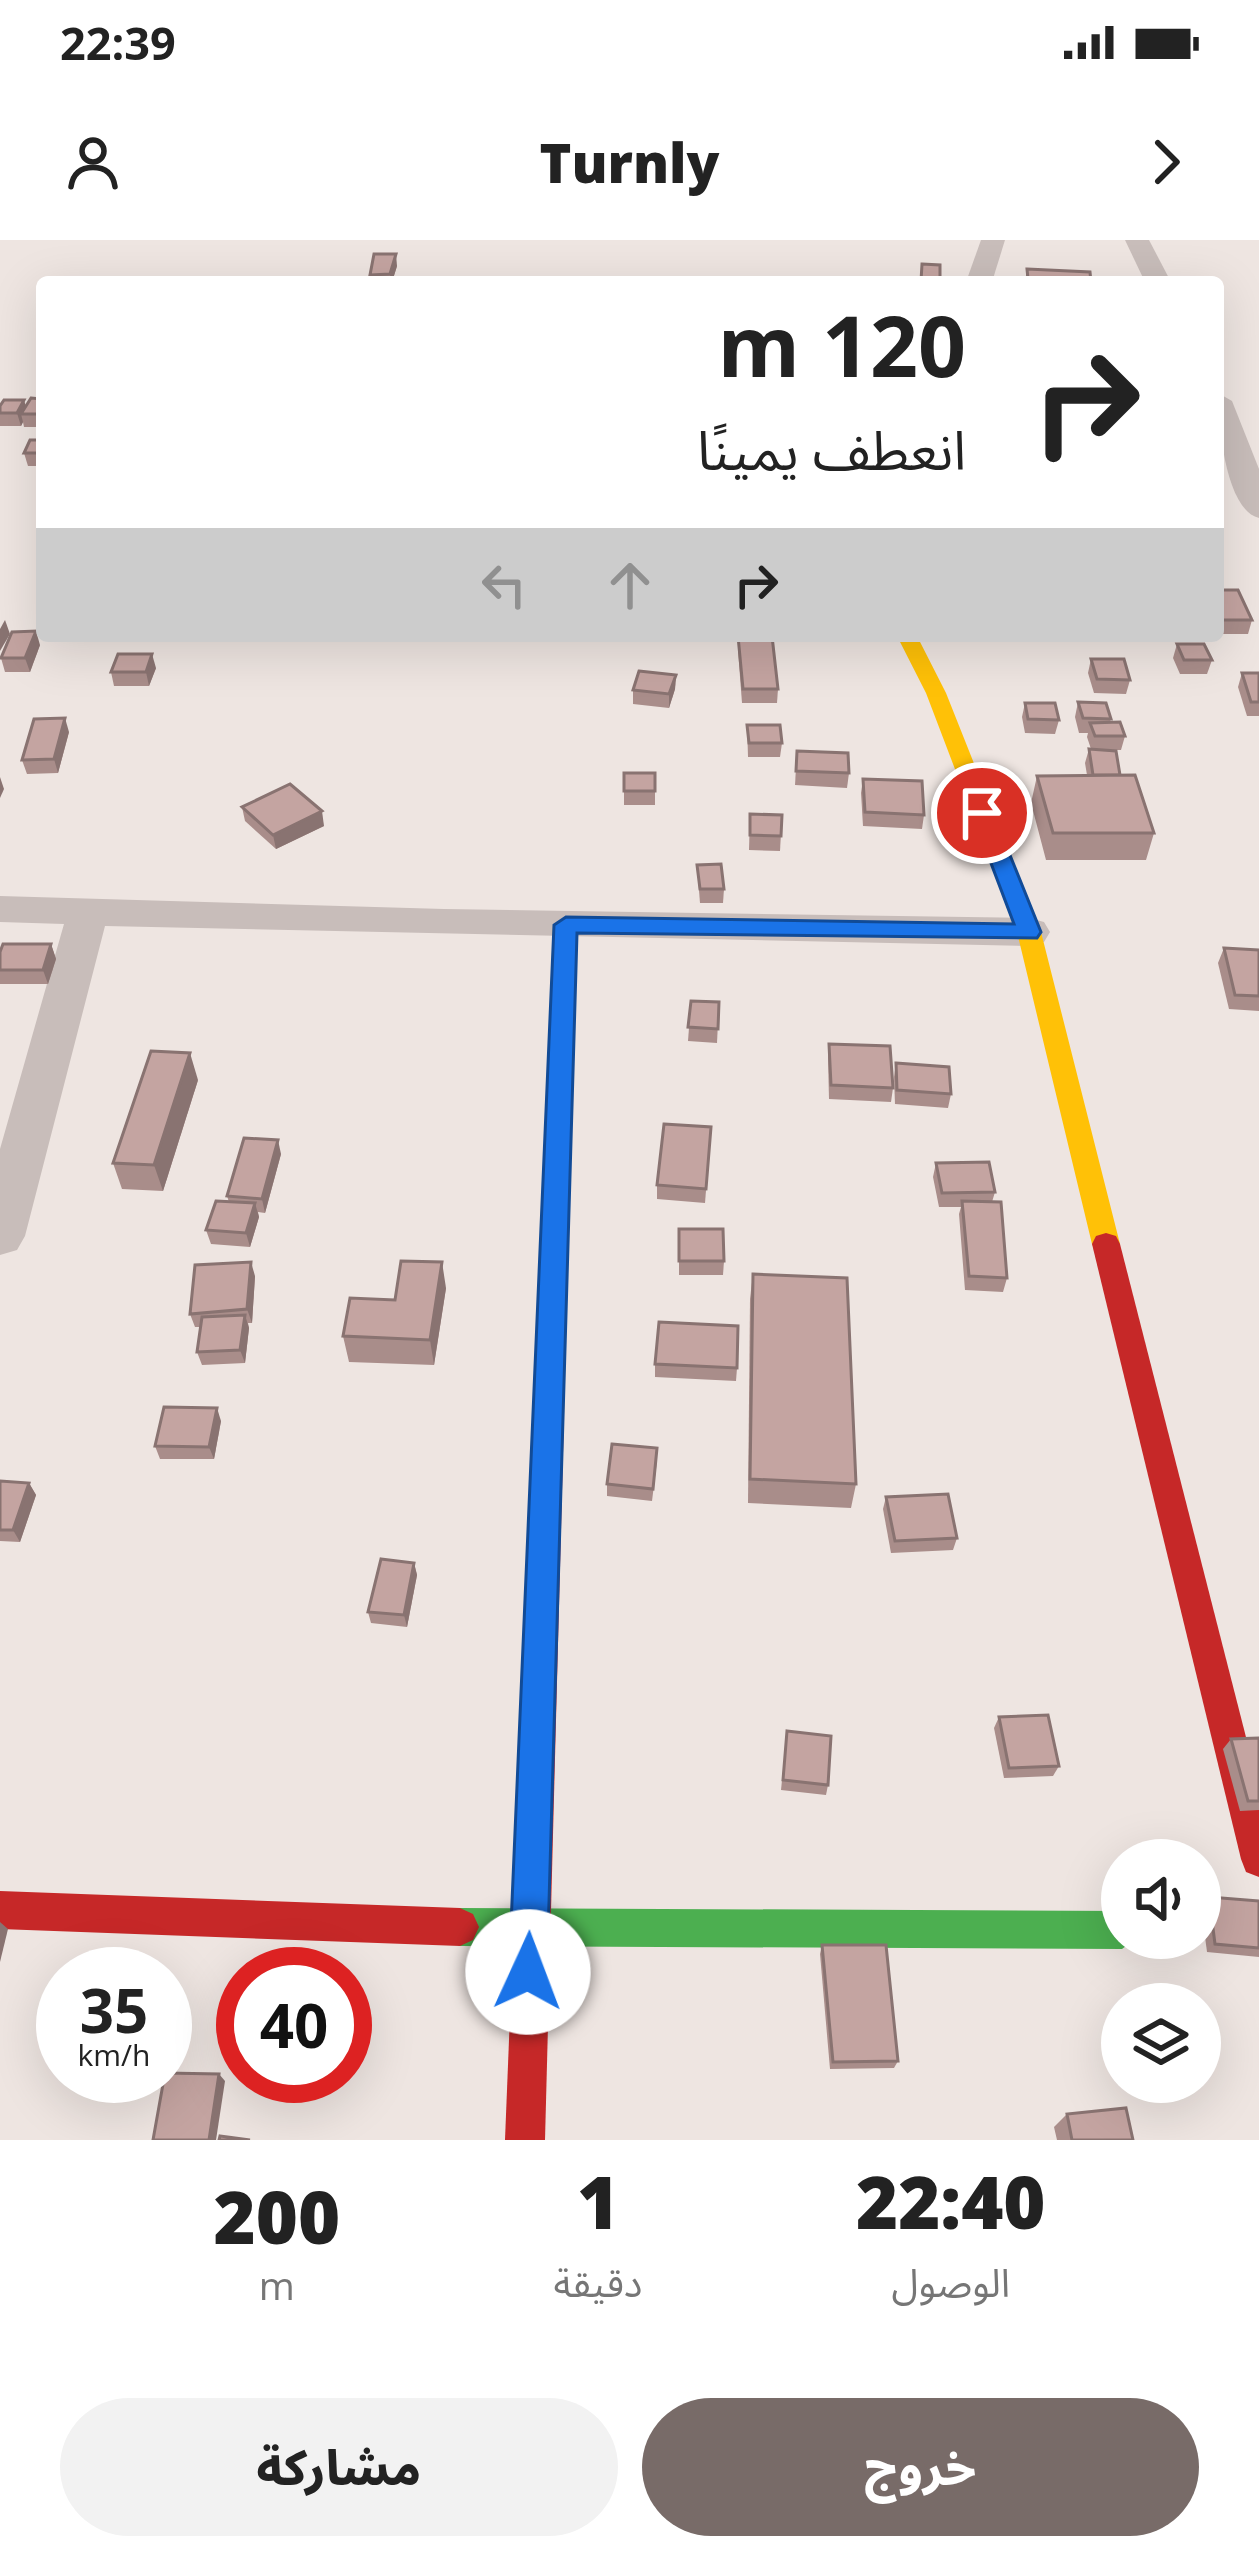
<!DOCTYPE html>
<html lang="ar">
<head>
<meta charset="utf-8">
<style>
  body { margin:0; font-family:"Open Sans","Noto Sans Arabic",sans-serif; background:#f2f2f2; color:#222; direction:rtl; height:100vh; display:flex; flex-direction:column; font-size:45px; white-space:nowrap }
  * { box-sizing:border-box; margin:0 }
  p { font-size:39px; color:#767676 }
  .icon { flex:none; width:66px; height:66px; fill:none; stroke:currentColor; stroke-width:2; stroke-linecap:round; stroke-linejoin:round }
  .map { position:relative; height:1900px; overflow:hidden; direction:ltr }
  .panel { display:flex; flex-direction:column; background:#fff; flex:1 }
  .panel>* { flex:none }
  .hud { position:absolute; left:36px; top:36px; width:1188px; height:366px; border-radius:12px; box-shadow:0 12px 48px #0002; direction:rtl; background:#fff; color:#222; overflow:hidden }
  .fabs { position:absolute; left:1101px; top:1599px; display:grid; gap:24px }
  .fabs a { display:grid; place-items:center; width:120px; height:120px; border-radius:50%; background:#fff; box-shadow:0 12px 48px #0002; font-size:60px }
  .speed { position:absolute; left:36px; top:1707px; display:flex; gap:24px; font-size:60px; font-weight:700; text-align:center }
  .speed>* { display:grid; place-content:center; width:156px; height:156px; border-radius:50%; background:#fff; box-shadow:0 12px 48px #0002; line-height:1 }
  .speed small { font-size:30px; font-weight:400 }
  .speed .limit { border:18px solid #d22; background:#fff; color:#111 }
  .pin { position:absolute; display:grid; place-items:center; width:102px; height:102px; color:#fff; margin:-51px; border:6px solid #fff; border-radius:50%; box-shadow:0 3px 12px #0007 }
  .me { position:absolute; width:132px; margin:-66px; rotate:2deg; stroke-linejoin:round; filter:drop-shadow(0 0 9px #0008) }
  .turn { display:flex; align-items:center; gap:42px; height:252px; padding:0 60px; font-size:54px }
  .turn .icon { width:156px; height:156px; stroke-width:2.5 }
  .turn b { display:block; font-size:84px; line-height:102px }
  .lanes { display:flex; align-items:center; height:114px; padding:0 60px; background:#0003; justify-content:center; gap:60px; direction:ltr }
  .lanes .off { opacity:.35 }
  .eta { display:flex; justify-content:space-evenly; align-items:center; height:204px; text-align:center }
  .eta b { font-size:72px; font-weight:800; line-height:84px }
  .action { display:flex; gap:24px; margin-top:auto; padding:24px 60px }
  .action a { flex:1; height:138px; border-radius:72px; background:#786b68; color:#fff; font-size:48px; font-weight:800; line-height:138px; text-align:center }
  .action a+a { background:#f2f2f2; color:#222 }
  .status { display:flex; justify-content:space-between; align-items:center; height:84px; padding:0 60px; background:#fff; direction:ltr }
  .status svg { height:33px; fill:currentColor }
  header { display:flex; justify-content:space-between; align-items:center; height:156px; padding:0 60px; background:#fff; font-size:54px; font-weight:800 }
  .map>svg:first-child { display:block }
</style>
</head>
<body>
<div class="status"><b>22:39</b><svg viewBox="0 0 49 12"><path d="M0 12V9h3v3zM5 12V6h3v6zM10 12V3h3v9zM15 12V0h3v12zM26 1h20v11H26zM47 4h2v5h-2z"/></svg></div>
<header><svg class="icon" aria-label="forward" viewBox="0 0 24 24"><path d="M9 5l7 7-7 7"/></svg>Turnly<svg class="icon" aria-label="person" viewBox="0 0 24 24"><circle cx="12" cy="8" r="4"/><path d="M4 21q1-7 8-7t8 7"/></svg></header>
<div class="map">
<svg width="1259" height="1900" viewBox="0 0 1259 1900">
  <rect width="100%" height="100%" fill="#eee5e1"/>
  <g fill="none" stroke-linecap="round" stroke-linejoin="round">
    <g fill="#c8bdba" fill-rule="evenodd">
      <polygon points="981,0 1005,0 992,42 966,42"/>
      <polygon points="1125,0 1149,0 1171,42 1145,42"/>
      <path d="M1218 153 1232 161 1259 229V278C1225 270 1218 182 1218 153Z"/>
      <polygon points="0,656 444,669 1029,678 1044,682 1050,692 1044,702 1029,706 105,686 25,996 17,1010 0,1015 0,909 64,684 0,682"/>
    </g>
    <polygon fill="#4caf50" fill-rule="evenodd" points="460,1668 1122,1671 1122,1698 1137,1698 1122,1709 460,1706 447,1700 441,1687 447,1674"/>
    <g fill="#ffc107" fill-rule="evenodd">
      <polygon points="897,396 917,396 946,453 1041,692 1120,1004 1116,1012 1096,1012 1092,1004 1017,692 926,453"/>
      <polygon points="565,677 577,685 564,1175 560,1184 549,1188 538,1184 534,1175 553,685"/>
    </g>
    <g fill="#c62828" fill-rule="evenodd">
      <polygon points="1106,993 1116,996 1120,1004 1259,1548 1259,1637 1246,1632 1241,1619 1092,1004 1096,996"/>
      <polygon points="549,1162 560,1166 564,1175 545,1900 505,1900 534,1175 538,1166"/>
      <polygon points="0,1651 460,1668 473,1674 479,1687 473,1700 460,1706 0,1689"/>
    </g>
  </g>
  <g fill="#a98d8a">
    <polygon points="397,26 392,42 371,42 370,35"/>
    <polygon points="1027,29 1091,42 1025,42"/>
    <polygon points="42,159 42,187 24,187 23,182 21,186 0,186 0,166 26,166"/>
    <polygon points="42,200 42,226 28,226 24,213"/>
    <polygon points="1218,350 1252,380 1248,394 1218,394"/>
    <polygon points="738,396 778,449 777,463 742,463 738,410"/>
    <polygon points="1177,404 1212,420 1207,434 1180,434 1173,418"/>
    <polygon points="40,405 30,432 5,432 1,418"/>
    <polygon points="1091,419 1130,440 1126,454 1094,453 1088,433"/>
    <polygon points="156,428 149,446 114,446 111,432"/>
    <polygon points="1242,433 1259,433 1259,476 1247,476 1238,447"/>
    <polygon points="676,435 675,449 669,468 633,464 633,450"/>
    <polygon points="1078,462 1111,479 1110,482 1125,496 1121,510 1107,510 1154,593 1146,620 1046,620 1031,563 1037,536 1087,535 1085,523 1089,509 1091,509 1087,497 1088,493 1079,493 1075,477"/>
    <polygon points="1025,463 1059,480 1055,494 1025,493 1022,477"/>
    <polygon points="747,485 782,503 780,517 748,517"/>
    <polygon points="69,492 58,533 27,534 22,520"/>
    <polygon points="797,511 849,533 847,548 795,545"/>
    <rect x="624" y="533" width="31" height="32"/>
    <polygon points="863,539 924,575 922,589 863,586 861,553"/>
    <polygon points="242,567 324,586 276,609 245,581"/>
    <polygon points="750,574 782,575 780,611 749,610"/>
    <polygon points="697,625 724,649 723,663 700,663"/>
    <polygon points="51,704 56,719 48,744 0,744 0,712"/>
    <polygon points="1224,708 1259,710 1259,771 1229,769 1218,723"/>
    <polygon points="691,761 719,762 717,803 688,801"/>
    <polygon points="829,804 893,848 891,862 829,859 828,818"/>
    <polygon points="896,823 951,854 948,868 895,864 894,837"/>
    <polygon points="198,840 163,951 122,949 113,923"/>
    <polygon points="711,887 705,963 657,959 657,945"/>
    <polygon points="281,914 265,973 258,972 259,977 250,1007 211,1004 206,990 229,962 227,956"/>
    <polygon points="936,923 995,952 992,962 1007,1038 1003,1052 965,1050 959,974 961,967 939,967 933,937"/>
    <polygon points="679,989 724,1021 723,1035 679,1035"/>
    <polygon points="753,1034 856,1244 851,1268 748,1263 750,1059"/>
    <polygon points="255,1036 252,1083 248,1083 249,1088 245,1123 202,1125 197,1112 201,1087 195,1087 190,1074"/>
    <polygon points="446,1048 434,1125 349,1122 343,1096 395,1060"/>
    <polygon points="655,1124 737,1128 736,1141 655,1137"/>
    <polygon points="221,1181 214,1219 160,1219 155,1206"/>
    <polygon points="657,1221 652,1261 607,1256 607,1244"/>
    <polygon points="0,1241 29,1243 36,1255 20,1302 0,1301"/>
    <polygon points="886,1257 957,1298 953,1310 891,1313 883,1269"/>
    <polygon points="414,1323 417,1335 407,1387 371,1383 368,1372"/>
    <polygon points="999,1477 1059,1526 1053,1536 1004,1538 994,1488"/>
    <polygon points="787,1491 828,1545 826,1555 781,1550"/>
    <polygon points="1259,1498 1259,1570 1240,1571 1223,1509 1231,1499"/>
    <polygon points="1209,1657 1259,1661 1259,1717 1207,1712 1201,1666"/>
    <polygon points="822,1705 898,1821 894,1828 830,1829 820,1714"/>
    <polygon points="1067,1874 1133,1900 1057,1900 1054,1887"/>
  </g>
  <g fill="#897371">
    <polygon points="396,14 397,26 392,42 391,42 390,34"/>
    <polygon points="24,160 28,173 21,174 23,182 21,186 17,173"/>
    <polygon points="5,380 10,394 0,411 0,389"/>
    <polygon points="36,391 40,405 30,432 25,418"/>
    <polygon points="152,414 156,428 149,446 146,432"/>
    <polygon points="676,435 675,449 669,468 669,454"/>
    <polygon points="65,478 69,492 58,533 54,519"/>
    <polygon points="0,537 4,549 0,558"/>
    <polygon points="322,571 324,586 276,609 273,595"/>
    <polygon points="51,704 56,719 48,744 43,730"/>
    <polygon points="190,813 198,840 163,951 154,925"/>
    <polygon points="278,900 281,914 265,973 262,959"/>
    <polygon points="255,963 259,977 250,1007 246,993"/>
    <polygon points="251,1022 255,1036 252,1083 247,1069"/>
    <polygon points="442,1022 446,1048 434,1125 430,1100"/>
    <polygon points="245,1075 249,1088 245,1123 240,1110"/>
    <polygon points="217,1168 221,1181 214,1219 209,1207"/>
    <polygon points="29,1243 36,1255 20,1302 13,1290"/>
    <polygon points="414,1323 417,1335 407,1387 404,1375"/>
    <polygon points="0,1682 8,1689 0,1722"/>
    <polygon points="219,1834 225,1841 216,1900 209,1900"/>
  </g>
  <g fill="#c4a4a1" stroke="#897371" stroke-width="3">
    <polygon points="374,14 396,14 390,34 370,35"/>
    <polygon points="922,24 940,25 940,42 921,41"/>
    <polygon points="1027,29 1090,32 1091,42 1028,39"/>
    <polygon points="431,38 456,39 455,42 429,42"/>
    <polygon points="31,158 42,159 41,174 21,174"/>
    <polygon points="4,160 24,160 17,173 0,173 0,166"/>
    <polygon points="30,200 42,200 42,213 24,213"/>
    <polygon points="1218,350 1238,350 1252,380 1221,380 1218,374"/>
    <polygon points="36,391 25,418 1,418 12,392"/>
    <polygon points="738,396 772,396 778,449 743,449"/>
    <polygon points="1177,404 1204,404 1212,420 1184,420"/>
    <polygon points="118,414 152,414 146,432 111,432"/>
    <polygon points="1091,419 1124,419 1130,440 1097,439"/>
    <polygon points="639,431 676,435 669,454 633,450"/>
    <polygon points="1242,433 1259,433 1259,462 1251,462"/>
    <polygon points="1078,462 1106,463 1111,479 1083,478"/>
    <polygon points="1025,463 1055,463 1059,480 1028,479"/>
    <polygon points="65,478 54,519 22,520 34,479"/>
    <polygon points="1120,482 1125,496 1095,496 1090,483"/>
    <polygon points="747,485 780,485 782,503 749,503"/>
    <polygon points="1089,509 1116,511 1120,535 1093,535"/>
    <polygon points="797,511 848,513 849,533 796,531"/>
    <rect x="624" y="533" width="31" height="18"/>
    <polygon points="1135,535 1154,593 1053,593 1037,536"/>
    <polygon points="863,539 922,541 924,575 865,572"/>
    <polygon points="290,544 322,571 273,595 242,567"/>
    <polygon points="750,574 782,575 781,596 750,595"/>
    <polygon points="721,624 724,649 700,649 697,625"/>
    <polygon points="3,704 51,704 43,730 0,730 0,712"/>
    <polygon points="1224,708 1259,710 1259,756 1235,755"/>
    <polygon points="691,761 719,762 718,789 688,787"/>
    <polygon points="829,804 890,806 893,848 831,845"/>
    <polygon points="151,811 190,813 154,925 113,923"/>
    <polygon points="896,823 949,827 951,854 897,850"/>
    <polygon points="664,884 711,887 706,949 657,945"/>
    <polygon points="244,898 278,900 262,959 227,956"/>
    <polygon points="989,922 995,952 942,953 936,923"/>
    <polygon points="216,961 255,963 246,993 206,990"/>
    <polygon points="962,961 1001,962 1007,1038 969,1036"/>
    <polygon points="679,989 723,989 724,1021 679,1021"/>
    <polygon points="401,1021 442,1022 430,1100 343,1096 350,1058 395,1060"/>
    <polygon points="251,1022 247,1069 190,1074 195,1025"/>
    <polygon points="753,1034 847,1038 856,1244 750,1239"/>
    <polygon points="245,1075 240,1110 197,1112 202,1077"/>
    <polygon points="659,1082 738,1086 737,1128 655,1124"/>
    <polygon points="164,1167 217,1168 209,1207 155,1206"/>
    <polygon points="612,1204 657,1208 653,1249 607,1244"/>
    <polygon points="0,1241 29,1243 13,1290 0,1290"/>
    <polygon points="948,1254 957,1298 895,1301 886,1257"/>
    <polygon points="381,1319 414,1323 404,1375 368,1372"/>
    <polygon points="1048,1475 1059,1526 1009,1528 999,1477"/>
    <polygon points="787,1491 831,1496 828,1545 783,1540"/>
    <polygon points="1259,1498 1259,1561 1248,1561 1231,1499"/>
    <polygon points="1209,1657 1259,1661 1259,1708 1215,1704"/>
    <polygon points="822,1705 886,1705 898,1821 833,1822"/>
    <polygon points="165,1833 219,1834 209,1900 153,1900"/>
    <polygon points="1126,1868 1133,1900 1072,1900 1067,1874"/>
    <polygon points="220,1896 250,1900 219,1900"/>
  </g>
  <polygon fill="#1a73e8" stroke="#114b97" stroke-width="3" points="982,566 993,573 1041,692 1037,698 577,693 547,1732 542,1745 528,1751 514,1745 509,1732 554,685 566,677 1014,684 972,573"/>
</svg>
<div class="fabs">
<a><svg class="icon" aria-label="sound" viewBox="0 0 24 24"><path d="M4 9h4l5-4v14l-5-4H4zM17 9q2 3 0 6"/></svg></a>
<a><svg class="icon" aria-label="layers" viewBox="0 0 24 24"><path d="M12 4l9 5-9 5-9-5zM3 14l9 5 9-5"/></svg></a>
</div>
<div class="speed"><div>35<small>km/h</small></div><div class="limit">40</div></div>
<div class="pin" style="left:982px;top:573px;background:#d93025"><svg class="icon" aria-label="arrive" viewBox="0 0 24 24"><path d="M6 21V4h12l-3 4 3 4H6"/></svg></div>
<svg class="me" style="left:528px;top:1732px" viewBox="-20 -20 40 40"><circle r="19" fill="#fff"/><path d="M0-13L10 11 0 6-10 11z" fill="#1a73e8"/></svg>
<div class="hud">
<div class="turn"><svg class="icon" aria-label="right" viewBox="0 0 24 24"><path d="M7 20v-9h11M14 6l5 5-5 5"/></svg><div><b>120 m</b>انعطف يمينًا</div></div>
<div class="lanes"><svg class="icon off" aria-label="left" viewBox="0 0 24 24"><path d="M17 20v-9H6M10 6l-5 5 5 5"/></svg><svg class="icon off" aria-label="ahead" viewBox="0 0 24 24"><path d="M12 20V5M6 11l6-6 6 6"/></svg><svg class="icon" aria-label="right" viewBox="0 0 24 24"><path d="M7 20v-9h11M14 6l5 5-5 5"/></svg></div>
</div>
</div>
<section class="panel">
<div class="eta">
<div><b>22:40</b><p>الوصول</p></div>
<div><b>1</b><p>دقيقة</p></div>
<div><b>200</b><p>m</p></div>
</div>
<div class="action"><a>خروج</a><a>مشاركة</a></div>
</section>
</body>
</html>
